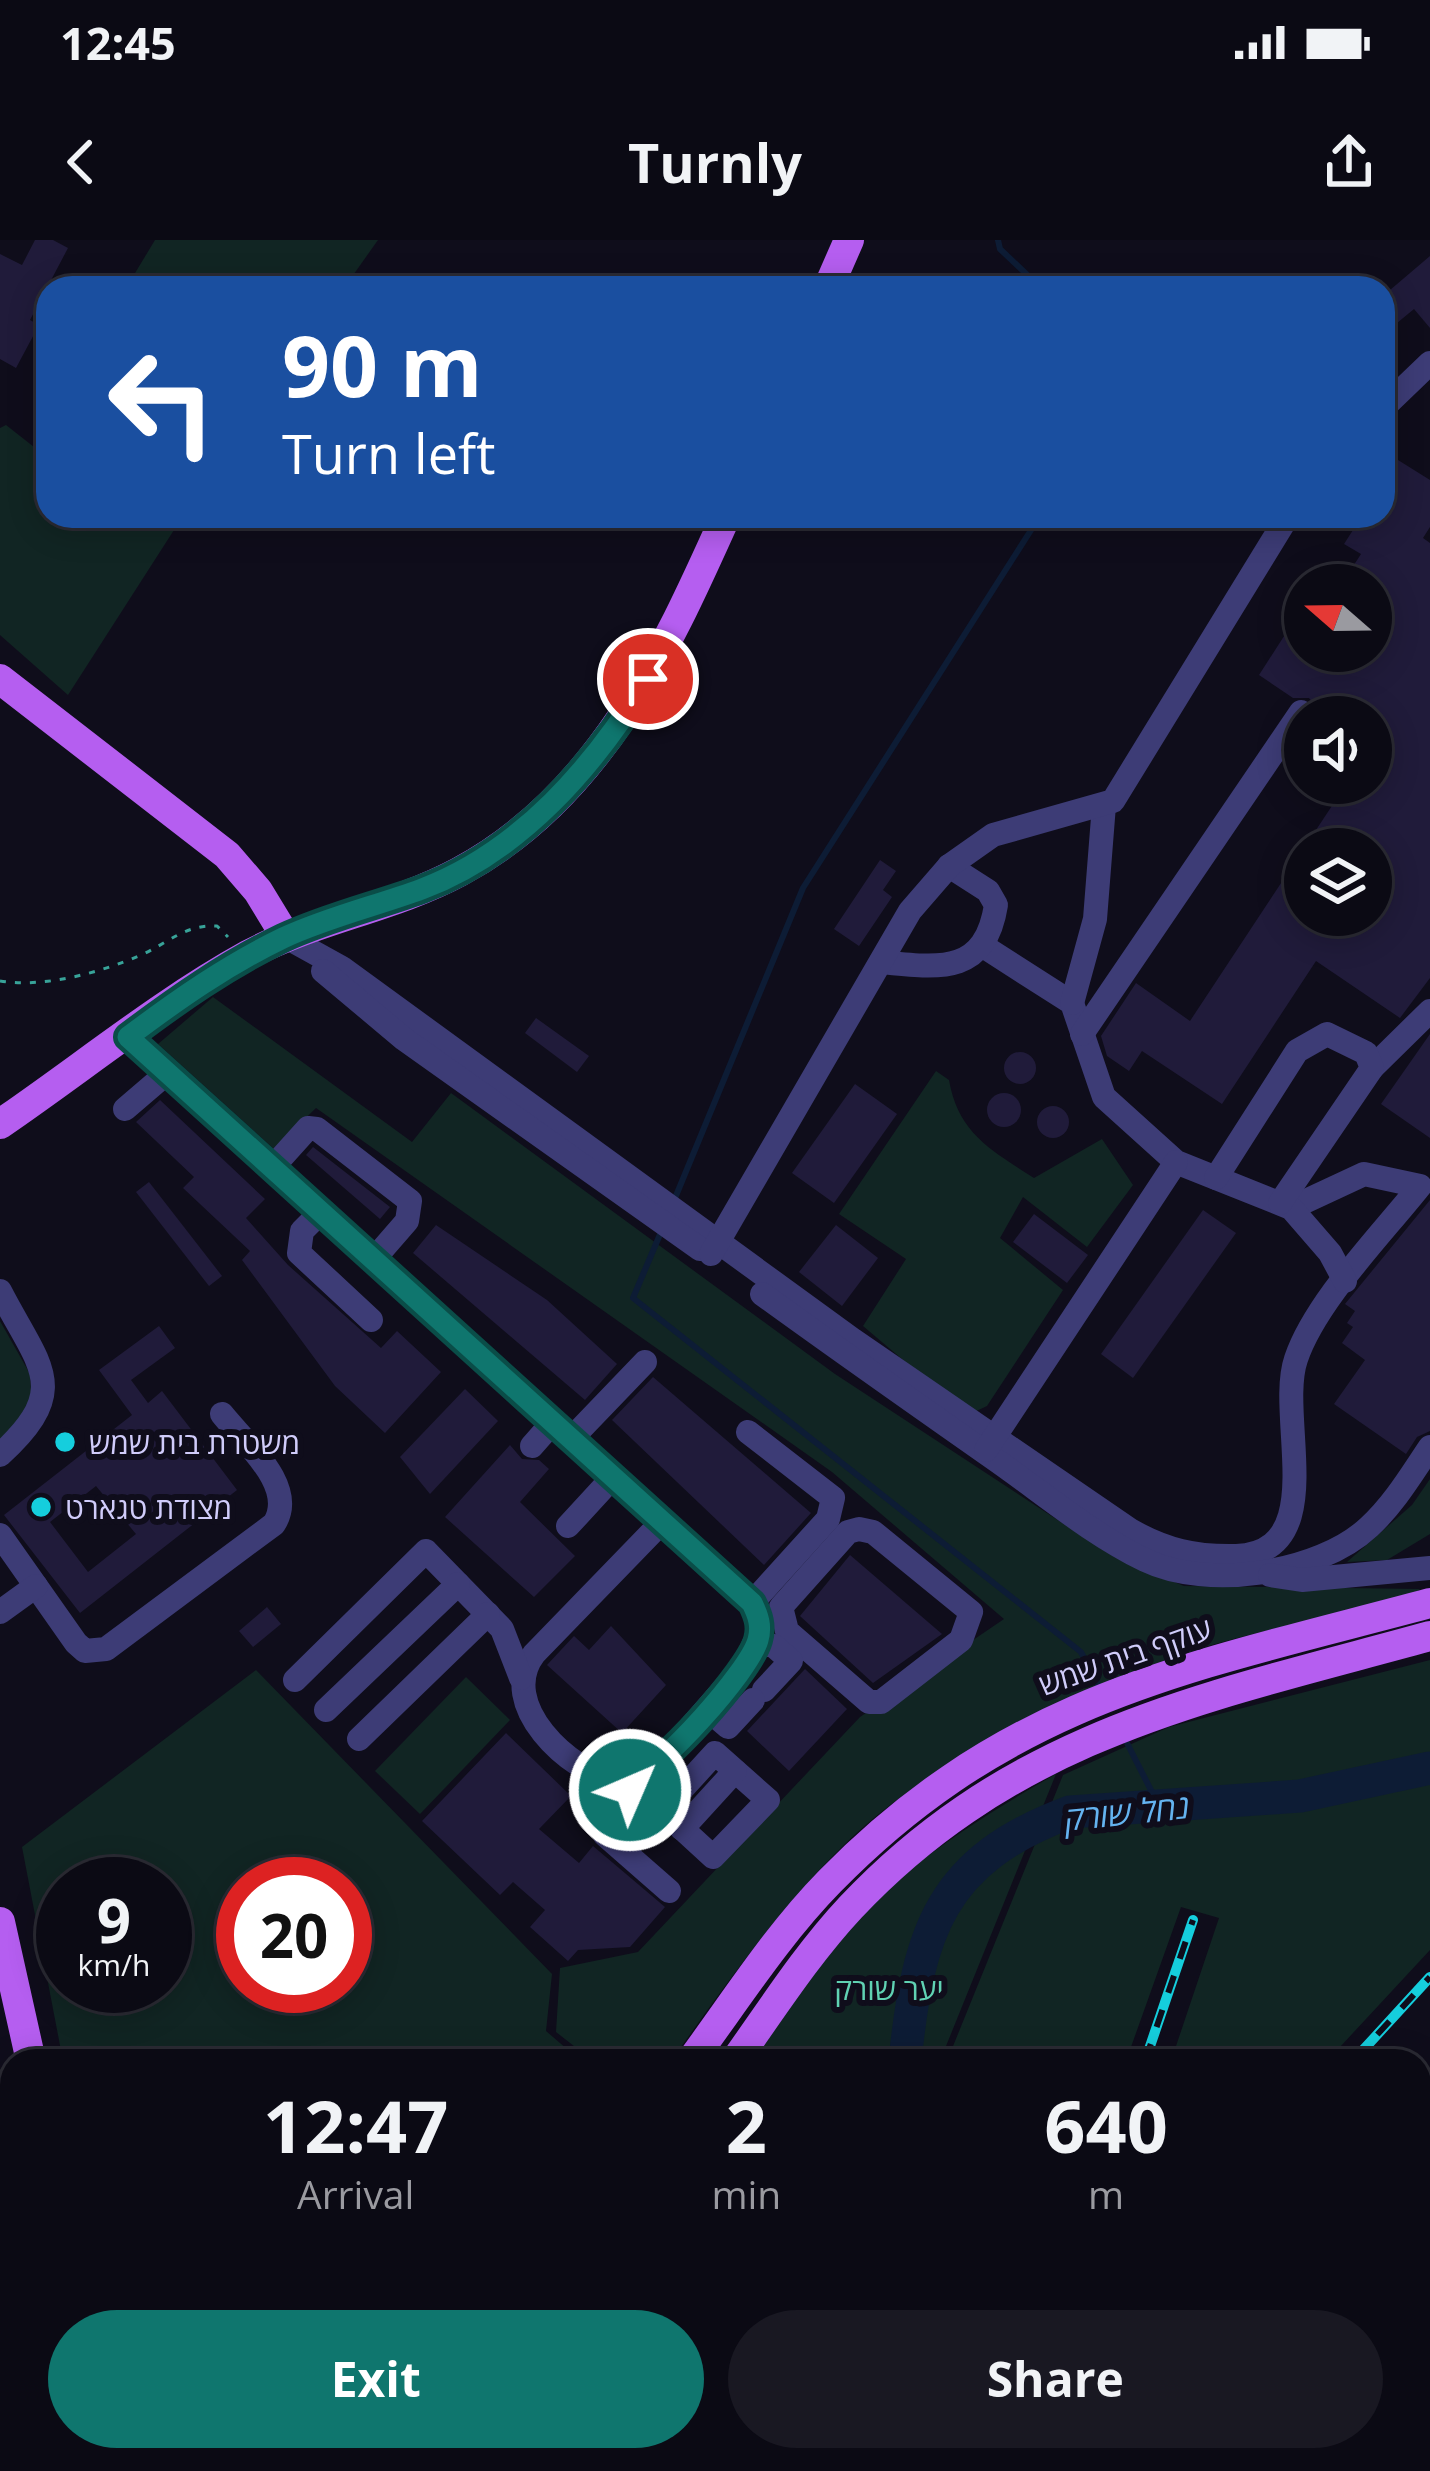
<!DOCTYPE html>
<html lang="en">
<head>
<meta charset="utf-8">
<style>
  body { margin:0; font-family:"Open Sans","Noto Sans Hebrew",sans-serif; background:#191822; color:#f1f3f6; height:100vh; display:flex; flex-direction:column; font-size:45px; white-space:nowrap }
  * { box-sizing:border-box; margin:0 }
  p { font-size:39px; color:#9a9aa0 }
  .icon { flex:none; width:66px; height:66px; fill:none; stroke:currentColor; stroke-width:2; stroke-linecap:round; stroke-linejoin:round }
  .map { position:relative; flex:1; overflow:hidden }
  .side { position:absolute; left:0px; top:1809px; width:1431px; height:423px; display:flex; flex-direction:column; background:#0b0a14; border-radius:36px 36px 0 0; box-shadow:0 6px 30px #0003,0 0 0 3px #2b2b34 }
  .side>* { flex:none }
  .hud { position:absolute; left:36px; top:36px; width:1359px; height:252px; border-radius:36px; box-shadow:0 6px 30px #0003,0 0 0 3px #2b2b34; background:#1a4fa0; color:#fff; overflow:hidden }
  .needle { width:78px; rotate:290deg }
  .buttons { position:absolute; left:1284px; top:324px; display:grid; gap:24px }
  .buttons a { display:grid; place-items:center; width:108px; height:108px; border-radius:50%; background:#0b0a14; box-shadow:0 6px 30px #0003,0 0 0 3px #2b2b34; font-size:60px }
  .speed { position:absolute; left:36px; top:1617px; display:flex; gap:24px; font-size:60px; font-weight:700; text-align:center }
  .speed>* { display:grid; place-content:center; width:156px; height:156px; border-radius:50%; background:#0b0a14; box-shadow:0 6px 30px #0003,0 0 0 3px #2b2b34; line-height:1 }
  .speed small { font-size:30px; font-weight:400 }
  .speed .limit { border:18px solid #d22; background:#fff; color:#111 }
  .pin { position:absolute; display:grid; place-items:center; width:102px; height:102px; color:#fff; margin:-51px; border:6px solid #fff; border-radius:50%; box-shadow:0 3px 12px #0007 }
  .me { position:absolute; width:132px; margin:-66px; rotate:45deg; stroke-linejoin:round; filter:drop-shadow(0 0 9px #0008) }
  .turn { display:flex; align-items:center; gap:42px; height:252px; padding:0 48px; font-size:54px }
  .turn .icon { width:156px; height:156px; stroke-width:2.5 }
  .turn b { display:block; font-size:84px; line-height:102px }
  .eta { display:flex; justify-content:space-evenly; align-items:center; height:204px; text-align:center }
  .eta b { font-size:72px; font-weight:700; line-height:84px }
  .cta { display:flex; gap:24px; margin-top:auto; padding:24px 48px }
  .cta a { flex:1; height:138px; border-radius:72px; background:#0f766e; color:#fff; font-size:48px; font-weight:700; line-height:138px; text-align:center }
  .cta a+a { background:#191822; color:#f1f3f6 }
  .status { display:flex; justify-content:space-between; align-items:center; height:84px; padding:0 60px; background:#0b0a14; direction:ltr }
  .status svg { height:33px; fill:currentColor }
  header { display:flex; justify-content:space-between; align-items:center; height:156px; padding:0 48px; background:#0b0a14; font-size:54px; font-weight:700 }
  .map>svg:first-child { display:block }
</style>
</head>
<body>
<div class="status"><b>12:45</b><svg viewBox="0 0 49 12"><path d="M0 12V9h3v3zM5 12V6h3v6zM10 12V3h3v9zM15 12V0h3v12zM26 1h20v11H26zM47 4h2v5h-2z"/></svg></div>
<header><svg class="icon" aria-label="back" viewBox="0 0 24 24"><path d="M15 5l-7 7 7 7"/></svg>Turnly<svg class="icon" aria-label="share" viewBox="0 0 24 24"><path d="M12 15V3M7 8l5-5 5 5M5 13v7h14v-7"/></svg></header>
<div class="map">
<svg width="1430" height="2231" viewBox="0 0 1430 2231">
  <rect width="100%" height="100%" fill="#0f0d1b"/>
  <g fill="#112523" fill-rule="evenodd">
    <polygon points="155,0 378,0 344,48 126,48"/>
    <polygon points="6,185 48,218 48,276 183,276 68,455 0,395 0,188"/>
    <path d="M213 757 412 902 451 853 835 1134 1114 1317 1184 1346 1420 1349 1409 1358C1342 1374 1272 1387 1205 1407 1085 1444 930 1519 841 1608 776 1672 724 1747 671 1821H593L556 1792 560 1728 638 1712 860 1477 1004 1379 832 1232 316 868 274 909 158 804Z"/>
    <path d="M936 831 949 840C958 893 991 910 1034 938L1102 899 1133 945 1087 1007 1023 957 1000 998 1063 1050 987 1166 968 1175 863 1086 906 1019 839 974Z"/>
    <polygon points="0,1081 30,1134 32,1166 0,1200"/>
    <polygon points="1430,1239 1430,1294 1387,1320 1347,1322 1412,1265"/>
    <polygon points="1430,1420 1430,1710 1327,1821 1171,1821 1219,1678 1181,1667 1126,1821 947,1821 1063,1535 1169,1487"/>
    <path d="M256 1430 552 1734 546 1791 581 1821H63L22 1607ZM63 1644H165V1746H63ZM243 1644H345V1746H243Z"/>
    <polygon points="466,1437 510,1480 420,1574 375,1531"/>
    <path d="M1056 1534 940 1821H749C771 1788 790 1751 815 1720 881 1641 968 1584 1056 1534Z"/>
    <polygon points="0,1948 12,1996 12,2220 91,2220 96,2231 0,2231"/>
    <polygon points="439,2220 803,2220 798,2231 430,2231"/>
  </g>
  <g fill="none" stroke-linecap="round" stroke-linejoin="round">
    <g stroke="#0d1c35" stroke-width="6">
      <polyline points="998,0 1000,9 1041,48"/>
      <polyline points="673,963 803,648 1040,276"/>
      <polyline points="661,992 633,1058 1081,1412 1100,1448"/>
      <polyline points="1126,1501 1159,1566"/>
    </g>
    <g stroke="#0d1c35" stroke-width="33">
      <path d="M905 1821C918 1692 940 1620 1070 1572L1300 1556 1430 1528"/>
      <polyline points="760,2231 766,2220"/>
    </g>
  </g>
  <g fill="#201b3a" fill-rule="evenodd">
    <polygon points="35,0 53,0 68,8 30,80 39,85 16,128 0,119 0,14 22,25"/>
    <polygon points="1430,16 1430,88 1414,69 1391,88 1383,78 1383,56"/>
    <path d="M1398 220 1430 240V287L1423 298 1430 303V738L1400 778 1316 721 1222 864 1142 811 1129 831 1107 816 1101 796 1136 743 1190 781 1347 543H1371V477H1324L1309 458H1293L1259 435 1286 393 1305 405V411H1371V345H1341L1361 314 1344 304 1362 276H1383V243ZM1305 609H1371V675H1305Z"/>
    <polygon points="880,620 896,631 883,650 892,657 859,706 834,689"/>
    <polygon points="536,778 589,816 577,832 525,793"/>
    <polygon points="1430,794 1430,898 1381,864"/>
    <circle cx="1020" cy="828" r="16"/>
    <polygon points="855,844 897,874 834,963 792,933"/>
    <circle cx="1004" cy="870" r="17"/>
    <polygon points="160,860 265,959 246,978 288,1025 381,1108 397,1091 441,1132 385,1193 335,1146 242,1020 250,1011 183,948 194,937 136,882"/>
    <circle cx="1053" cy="882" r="16"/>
    <polygon points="313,907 390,967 380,979 306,915"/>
    <polygon points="149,942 222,1036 209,1046 136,952"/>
    <polygon points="1430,960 1430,1191 1417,1197 1406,1214 1334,1164 1365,1120 1342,1103 1353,1087 1347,1083 1355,1071 1345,1064"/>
    <polygon points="1203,970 1236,993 1133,1138 1101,1114"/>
    <polygon points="1034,974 1088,1015 1067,1043 1013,1002"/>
    <polygon points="436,985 547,1060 617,1124 585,1160 413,1013"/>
    <polygon points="836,985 878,1018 842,1066 799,1032"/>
    <path d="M159 1086 175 1108 131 1140 148 1163 162 1151 237 1250 80 1373 4 1275 132 1175 99 1130ZM96 1246 136 1294 88 1332 50 1282Z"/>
    <polygon points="653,1137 811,1273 764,1325 612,1180"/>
    <polygon points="465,1149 498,1181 430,1254 400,1217"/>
    <polygon points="510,1205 522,1219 539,1220 549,1229 520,1262 575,1316 534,1357 445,1277"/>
    <polygon points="850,1315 942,1394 873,1443 800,1376"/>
    <polygon points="267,1367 281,1384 253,1407 239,1391"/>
    <polygon points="611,1386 666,1445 622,1493 547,1425 574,1396 589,1410"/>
    <polygon points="805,1429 847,1469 789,1531 747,1491"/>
    <polygon points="506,1493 571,1556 539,1589 579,1623 593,1606 665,1667 630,1707 578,1710 568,1721 530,1687 545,1670 513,1642 500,1655 422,1581"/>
  </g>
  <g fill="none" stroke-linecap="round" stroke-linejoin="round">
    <g stroke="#38a399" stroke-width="3" stroke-dasharray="6 9" stroke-linecap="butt">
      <path d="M0 741C44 748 98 733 139 716 167 704 185 684 217 686L228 697"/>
      <polyline points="145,2220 151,2231"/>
    </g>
    <g stroke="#3d3c76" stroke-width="24">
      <polyline points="1383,168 1430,123"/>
      <path d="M286 697 342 728 853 1100 1130 1290C1165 1310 1195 1317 1236 1316 1332 1312 1276 1177 1296 1119 1315 1062 1382 994 1420 946L1364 934 1291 968"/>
      <polyline points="983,706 1072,763 1104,857 1176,922 1291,968 1330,1013 1345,1041"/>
      <path d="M881 722C940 728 985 735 996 665L988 651 949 626"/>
      <polyline points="323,731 404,799 700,1009"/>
      <polyline points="1072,763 1095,679 1104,565"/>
      <polyline points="1082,794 1301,472"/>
      <path d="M128 797 749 1359 760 1390 744 1426 654 1529 618 1542C569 1532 496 1464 534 1414L663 1281"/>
      <polyline points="1372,828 1430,771"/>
      <polyline points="125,869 167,833"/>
      <polyline points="272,928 308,888 317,889 410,961 407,981 374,1019"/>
      <polyline points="1216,938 1297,811 1327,794 1366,813 1372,828 1280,963"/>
      <polyline points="321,972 302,991 299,1013 371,1080"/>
      <polyline points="711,1014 910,671 949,626 993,595 1113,561 1288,276"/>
      <path d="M0 1051C39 1127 73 1148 0 1215"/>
      <path d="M762 1054C839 1110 916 1164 993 1218 1042 1252 1091 1294 1145 1320 1207 1350 1319 1334 1369 1287 1394 1264 1411 1235 1430 1207"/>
      <polyline points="748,1192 833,1258 828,1279 752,1363"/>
      <polyline points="572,1198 645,1122"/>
      <polyline points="532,1206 554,1181"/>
      <polyline points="986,1210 1176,922"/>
      <polyline points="568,1286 614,1236"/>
      <polygon points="859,1289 873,1292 971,1372 961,1400 881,1462 869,1462 787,1391 781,1367 848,1292"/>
      <path d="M0 1295 76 1403 85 1411 106 1409 274 1284C298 1247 245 1203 222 1174"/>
      <polyline points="1270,1335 1302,1340 1430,1328"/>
      <polyline points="0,1372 36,1346"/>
      <polyline points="757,1403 774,1406 791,1421 764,1450"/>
      <polyline points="295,1440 426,1311 502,1389 521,1438"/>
      <polyline points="707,1469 728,1487 753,1460"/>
      <polyline points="326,1470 458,1344"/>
      <polyline points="359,1499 488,1374"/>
      <polyline points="630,1542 629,1564 605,1595 669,1651"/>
      <polyline points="630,1550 652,1561 713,1617 768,1560 715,1513 662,1571"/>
      <polyline points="682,1589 735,1531"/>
      <polyline points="1165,2231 1161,2226 1166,2220"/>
    </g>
    <g stroke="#b55ef0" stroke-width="30">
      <polyline points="828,48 849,0"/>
      <polyline points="0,439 227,615 258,651 286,697"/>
      <path d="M0 884C82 828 161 763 248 715 315 679 392 668 459 632 599 557 664 414 726 276"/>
      <polyline points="0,1682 31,1821"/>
      <path d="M691 1821C736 1760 777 1695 830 1641 1011 1456 1192 1427 1430 1363"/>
      <path d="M735 1821C772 1769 807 1714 851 1667 1016 1492 1209 1457 1430 1396"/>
      <polyline points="181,2220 189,2231"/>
      <polyline points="369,2231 378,2220"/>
      <polyline points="417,2231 426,2220"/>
    </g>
    <defs>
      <g id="rail">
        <polyline points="1145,1821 1193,1680"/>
        <polyline points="1353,1821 1430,1737"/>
        <polyline points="1003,2231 1013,2220"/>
        <polyline points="1077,2231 1087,2220"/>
      </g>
    </defs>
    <use href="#rail" stroke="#15cedd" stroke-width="10"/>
    <use href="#rail" stroke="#0f0d1b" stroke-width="6" stroke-dasharray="18" stroke-linecap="butt"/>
  </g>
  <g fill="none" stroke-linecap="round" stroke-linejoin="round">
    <defs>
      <path id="route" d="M630 1550V1542C660 1530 749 1432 758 1400 762 1386 758 1375 752 1363L128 797C177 760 227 725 283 698 328 677 376 666 422 649 522 611 594 526 648 439"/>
    </defs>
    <use href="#route" stroke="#0a4d48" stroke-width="30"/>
    <use href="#route" stroke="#0f766e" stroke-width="21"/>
  </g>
  <g fill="#15cedd" stroke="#0f0d1b" stroke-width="4.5">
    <circle cx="65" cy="1202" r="12"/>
    <circle cx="41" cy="1267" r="12"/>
  </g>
  <g text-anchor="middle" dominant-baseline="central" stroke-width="12" stroke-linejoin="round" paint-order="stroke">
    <g font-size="30" fill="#d0ccfa" stroke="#0f0d1b" text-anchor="start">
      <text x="89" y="1202">משטרת בית שמש</text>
      <text x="65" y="1267">מצודת טגארט</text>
    </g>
    <g font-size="30" fill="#d0ccfa" stroke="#0f0d1b">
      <text transform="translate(1125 1416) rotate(-19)">עוקף בית שמש</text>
    </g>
    <g font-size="30" fill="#60d2b3" stroke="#0f0d1b">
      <text x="889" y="1748">יער שורק</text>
    </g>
    <g font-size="33" font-style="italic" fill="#64b3f0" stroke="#0f0d1b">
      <text transform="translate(1127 1572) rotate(-6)">נחל שורק</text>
    </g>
  </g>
</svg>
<div class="buttons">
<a><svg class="needle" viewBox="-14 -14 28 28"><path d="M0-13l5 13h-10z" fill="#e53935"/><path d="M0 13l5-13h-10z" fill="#9a9aa0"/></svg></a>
<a><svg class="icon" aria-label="sound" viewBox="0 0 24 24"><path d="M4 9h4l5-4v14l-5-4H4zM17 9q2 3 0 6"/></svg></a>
<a><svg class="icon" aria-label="layers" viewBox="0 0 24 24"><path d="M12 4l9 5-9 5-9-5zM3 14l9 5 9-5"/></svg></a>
</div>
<div class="speed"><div>9<small>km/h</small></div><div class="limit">20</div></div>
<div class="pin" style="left:648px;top:439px;background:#d93025"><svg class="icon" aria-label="arrive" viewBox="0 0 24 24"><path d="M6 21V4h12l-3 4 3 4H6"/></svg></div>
<svg class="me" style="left:630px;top:1550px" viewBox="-20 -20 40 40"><circle r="17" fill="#0f766e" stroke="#fff" stroke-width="3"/><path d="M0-11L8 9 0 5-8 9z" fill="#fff"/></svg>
<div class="hud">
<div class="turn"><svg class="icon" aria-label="left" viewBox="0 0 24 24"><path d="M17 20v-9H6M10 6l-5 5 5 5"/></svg><div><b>90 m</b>Turn left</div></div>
</div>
<section class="side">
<div class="eta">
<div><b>12:47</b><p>Arrival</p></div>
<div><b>2</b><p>min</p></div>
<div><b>640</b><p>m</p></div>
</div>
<div class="cta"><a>Exit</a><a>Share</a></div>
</section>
</div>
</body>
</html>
